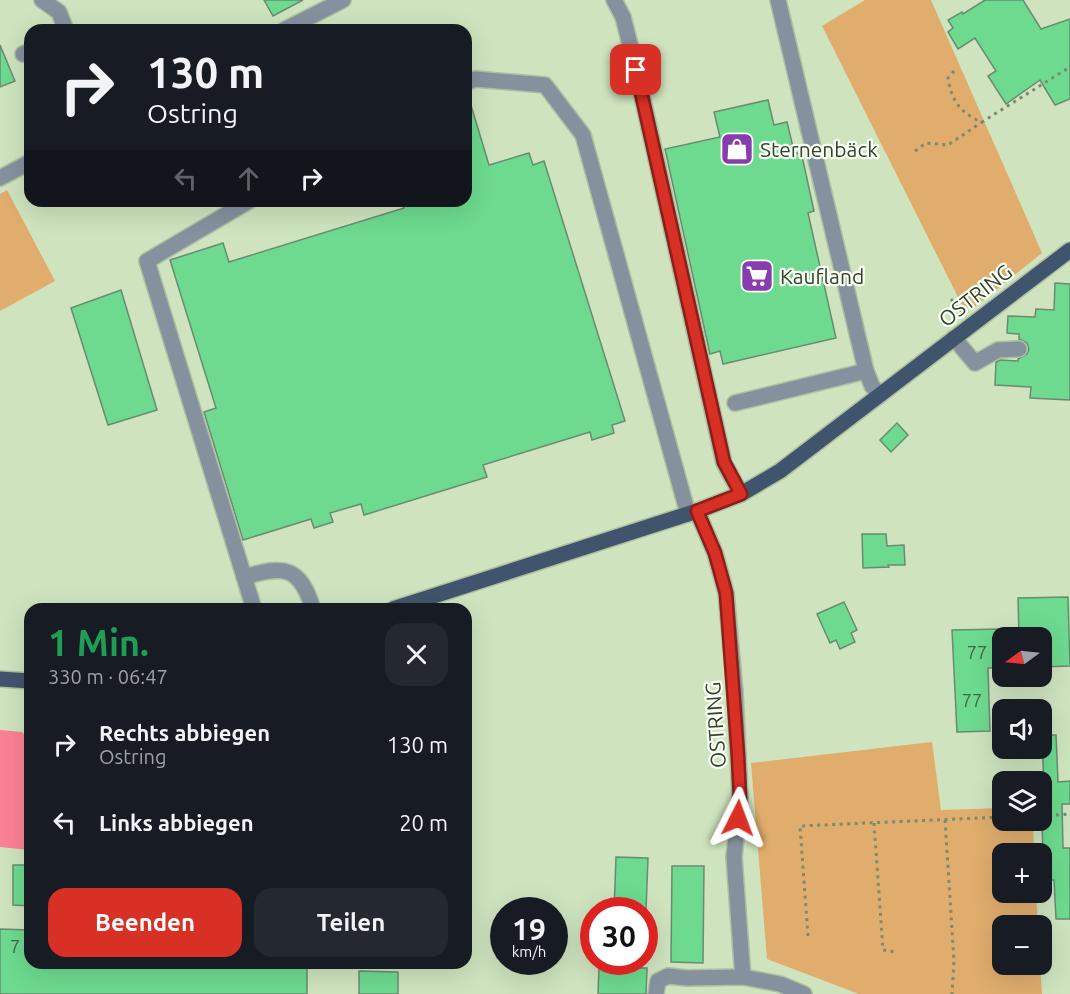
<!DOCTYPE html>
<html lang="de">
<head>
<meta charset="utf-8">
<style>
  body { margin:0; font-family:Ubuntu,sans-serif; background:#242831; color:#f1f3f6; height:100vh; display:flex; flex-direction:column; font-size:22px; white-space:nowrap }
  * { box-sizing:border-box; margin:0 }
  p { font-size:20px; color:#9ea1a6 }
  .icon { flex:none; width:33px; height:33px; fill:none; stroke:currentColor; stroke-width:2; stroke-linecap:round; stroke-linejoin:round }
  .map { position:relative; flex:1; overflow:hidden }
  .details { position:absolute; left:24px; top:603px; width:448px; height:366px; display:flex; flex-direction:column; background:#171b24; border-radius:18px; box-shadow:0 6px 24px #0002 }
  .details>* { flex:none }
  .hud { position:absolute; left:24px; top:24px; width:448px; height:183px; border-radius:18px; box-shadow:0 6px 24px #0002; background:#171b24; color:#f1f3f6; overflow:hidden }
  .needle { width:39px; rotate:255deg }
  .tools { position:absolute; left:992px; top:627px; display:grid; gap:12px }
  .tools a { display:grid; place-items:center; width:60px; height:60px; border-radius:12px; background:#171b24; box-shadow:0 6px 24px #0002; font-size:30px }
  .speed { position:absolute; left:490px; top:897px; display:flex; gap:12px; font-size:30px; font-weight:700; text-align:center }
  .speed>* { display:grid; place-content:center; width:78px; height:78px; border-radius:50%; background:#171b24; box-shadow:0 6px 24px #0002; line-height:1 }
  .speed small { font-size:15px; font-weight:400 }
  .speed .limit { border:9px solid #d22; background:#fff; color:#111 }
  .pin { position:absolute; display:grid; place-items:center; width:51px; height:51px; color:#fff; margin:-26px; border-radius:12px; box-shadow:0 3px 9px #0006 }
  .me { position:absolute; width:66px; margin:-33px; rotate:3deg; stroke-linejoin:round; filter:drop-shadow(0 0 4px #0008) }
  .turn { display:flex; align-items:center; gap:21px; height:126px; padding:0 24px; font-size:27px }
  .turn .icon { width:78px; height:78px; stroke-width:2.5 }
  .turn b { display:block; font-size:42px; line-height:51px }
  .lanes { display:flex; align-items:center; height:57px; padding:0 24px; background:#0003; justify-content:center; gap:30px; direction:ltr }
  .lanes .off { opacity:.35 }
  .round { display:grid; place-items:center; flex:none; width:63px; height:63px; border-radius:18px; background:#242831 }
  .head { display:flex; align-items:center; justify-content:space-between; height:102px; padding:0 24px }
  h1 { font-size:36px; font-weight:700; line-height:45px; color:#1e9e55 }
  .primary-button { display:flex; gap:12px; margin-top:auto; padding:12px 24px }
  .primary-button a { flex:1; height:69px; border-radius:18px; background:#d93025; color:#fff; font-size:24px; font-weight:700; line-height:69px; text-align:center }
  .primary-button a+a { background:#242831; color:#f1f3f6 }
  ul { padding:0; list-style:none }
  li { display:flex; align-items:center; gap:18px; height:78px; padding:0 24px }
  li div { flex:1 }
  li b { display:block; font-size:22px }
  li em { font-style:normal }
  .map>svg:first-child { display:block }
</style>
</head>
<body>
<div class="map">
<svg width="1070" height="994" viewBox="0 0 1070 994">
  <rect width="100%" height="100%" fill="#cee3be"/>
  <g fill="#e0ad6d">
    <polygon points="865,0 931,0 1042,253 972,309 962,305 822,26"/>
    <polygon points="7,190 55,281 0,311 0,194"/>
    <polygon points="932,742 941,810 1002,808 1002,820 1033,821 1034,853 1002,854 1002,892 1036,893 1038,925 1002,926 1002,964 1040,965 1042,994 859,994 767,959 751,763"/>
  </g>
  <polygon fill="#fa8193" points="0,730 22,732 30,739 30,850 0,847"/>
  <g fill="#6dda8f" stroke="#698c71" stroke-width="1.5">
    <polygon points="264,0 303,0 273,16"/>
    <polygon points="985,0 1023,0 1041,29 1070,19 1070,99 1055,105 1040,80 1006,104 988,76 996,71 975,38 958,49 948,32 953,28 948,20 962,12 963,14"/>
    <polygon points="0,45 15,81 0,87"/>
    <polygon points="768,100 774,125 787,122 794,151 802,156 814,211 808,213 836,338 723,364 720,351 710,354 665,149 720,137 714,112"/>
    <polygon points="470,102 489,165 529,153 533,165 544,161 625,421 612,425 614,433 592,440 590,432 483,465 487,477 364,515 361,504 330,513 333,522 314,528 311,519 243,540 204,412 216,408 170,260 223,243 229,262 404,208 402,201 466,201 466,103"/>
    <polygon points="1055,283 1070,284 1070,400 1030,398 1031,387 995,385 996,362 1000,360 1018,361 1018,359 1027,354 1029,349 1027,343 1019,339 1019,334 1007,333 1008,316 1035,317 1036,309 1054,310"/>
    <polygon points="121,290 157,410 108,425 71,308"/>
    <polygon points="897,423 908,435 891,452 880,440"/>
    <polygon points="862,534 886,534 887,546 904,545 905,565 888,565 889,567 863,568"/>
    <polygon points="1068,597 1070,666 1041,667 1041,638 1019,638 1018,598"/>
    <polygon points="844,602 857,630 851,633 855,642 840,649 836,640 830,643 817,614"/>
    <polygon points="1002,629 1002,668 988,668 990,731 957,732 952,630"/>
    <polygon points="1042,735 1056,735 1058,782 1070,781 1070,804 1062,804 1063,848 1070,848 1070,919 1056,919 1054,880 1044,880 1042,824 1045,823"/>
    <polygon points="616,857 648,858 646,910 614,910"/>
    <polygon points="13,865 30,865 30,906 13,905"/>
    <polygon points="672,866 704,866 703,963 671,962"/>
    <polygon points="0,929 30,930 30,963 307,963 307,994 0,994"/>
    <polygon points="599,968 647,968 646,994 598,994"/>
    <polygon points="359,971 398,972 398,994 359,994"/>
  </g>
  <g fill="none" stroke-linecap="round" stroke-linejoin="round">
    <defs>
      <g id="minor">
        <polyline points="42,0 59,12 66,30"/>
        <polyline points="614,0 623,17 634,60 724,463 741,494"/>
        <polyline points="778,0 866,371 872,386 880,395"/>
        <polyline points="284,30 343,0"/>
        <polyline points="23,54 30,51"/>
        <polyline points="466,83 475,79 545,85 583,135 688,514"/>
        <polyline points="0,178 30,162"/>
        <polyline points="249,201 147,261 254,609"/>
        <polyline points="954,338 975,363 998,350 1019,349"/>
        <polyline points="735,403 866,371"/>
        <polyline points="697,511 715,553 726,593 735,692 740,798 734,857 743,977"/>
        <path d="M244 577C284 565 300 566 313 609"/>
        <polyline points="656,994 658,981 668,976 687,978 743,977 780,984 804,994"/>
      </g>
      <g id="major">
        <polyline points="393,609 697,511 741,494 780,471 1070,250"/>
        <polyline points="0,679 30,681"/>
      </g>
    </defs>
    <use href="#minor" stroke="#adbf9f" stroke-width="18"/>
    <use href="#major" stroke="#adbf9f" stroke-width="18"/>
    <g stroke="#7c8a71" stroke-width="3" stroke-dasharray="3 4.5" stroke-linecap="butt">
      <path d="M954 71 948 78C951 100 961 114 982 122L1070 67"/>
      <polyline points="915,151 926,143 948,145 982,122"/>
      <polyline points="951,299 963,314"/>
      <polyline points="1041,816 1070,814"/>
      <polyline points="945,820 954,961 952,994"/>
      <polyline points="874,823 883,950 895,952"/>
      <polyline points="808,936 800,826 1002,817"/>
    </g>
    <use href="#minor" stroke="#85919f" stroke-width="15"/>
    <use href="#major" stroke="#40556d" stroke-width="15"/>
  </g>
  <g fill="none" stroke-linecap="round" stroke-linejoin="round">
    <defs>
      <polyline id="route" points="636,70 724,462 741,494 697,511 715,553 726,593 738,756 740,798 738,818"/>
    </defs>
    <use href="#route" stroke="#8d1f18" stroke-width="15"/>
    <use href="#route" stroke="#d93025" stroke-width="10"/>
  </g>
  <defs>
    <symbol id="shop-square" viewBox="-11 -11 22 22"><rect x="-9" y="-9" width="18" height="18" rx="4" fill="#883daf" stroke="#f8fff3"/><path d="M-5-2.5h2.3a2.7 3.5 0 0 1 5.4 0H5L5.5 6h-11ZM-1.5-2.5h3a1.5 2.3 0 0 0-3 0Z" fill="#fff"/></symbol>
    <symbol id="supermarket-square" viewBox="-11 -11 22 22"><rect x="-9" y="-9" width="18" height="18" rx="4" fill="#883daf" stroke="#f8fff3"/><path d="M-6-5.5h2.5l.6 2H6L4.5 2H-2.5L-4.4-4H-6ZM-1.5 3.2a1.3 1.3 0 1 0 .1 0ZM3 3.2a1.3 1.3 0 1 0 .1 0Z" fill="#fff"/></symbol>
  </defs>
  <g fill-rule="evenodd">
    <use href="#shop-square" x="718" y="130" width="38" height="38"/>
    <use href="#supermarket-square" x="738" y="257" width="38" height="38"/>
  </g>
  <g text-anchor="middle" dominant-baseline="central" stroke-width="4.5" stroke-linejoin="round" paint-order="stroke">
    <g font-size="18" fill="#446648">
      <text x="977" y="652">77</text>
      <text x="972" y="700">77</text>
      <text x="15" y="946">7</text>
    </g>
    <g font-size="21" fill="#373f30" stroke="#f8fff3" text-anchor="start">
      <text x="760" y="149">Sternenbäck</text>
      <text x="780" y="276">Kaufland</text>
    </g>
    <g font-size="21" fill="#373f30" stroke="#f8fff3">
      <text transform="translate(975 295) rotate(-38)">OSTRING</text>
      <text transform="translate(715 725) rotate(-94)">OSTRING</text>
    </g>
  </g>
</svg>
<div class="tools">
<a><svg class="needle" viewBox="-14 -14 28 28"><path d="M0-13l5 13h-10z" fill="#e53935"/><path d="M0 13l5-13h-10z" fill="#9ea1a6"/></svg></a>
<a><svg class="icon" aria-label="sound" viewBox="0 0 24 24"><path d="M4 9h4l5-4v14l-5-4H4zM17 9q2 3 0 6"/></svg></a>
<a><svg class="icon" aria-label="layers" viewBox="0 0 24 24"><path d="M12 4l9 5-9 5-9-5zM3 14l9 5 9-5"/></svg></a>
<a>+</a>
<a>−</a>
</div>
<div class="speed"><div>19<small>km/h</small></div><div class="limit">30</div></div>
<div class="pin" style="left:636px;top:70px;background:#d93025"><svg class="icon" aria-label="arrive" viewBox="0 0 24 24"><path d="M6 21V4h12l-3 4 3 4H6"/></svg></div>
<svg class="me" style="left:738px;top:818px" viewBox="-20 -20 40 40"><path d="M0-17L14 15 0 8-14 15z" fill="#d93025" stroke="#fff" stroke-width="4"/></svg>
<div class="hud">
<div class="turn"><svg class="icon" aria-label="right" viewBox="0 0 24 24"><path d="M7 20v-9h11M14 6l5 5-5 5"/></svg><div><b>130 m</b>Ostring</div></div>
<div class="lanes"><svg class="icon off" aria-label="left" viewBox="0 0 24 24"><path d="M17 20v-9H6M10 6l-5 5 5 5"/></svg><svg class="icon off" aria-label="ahead" viewBox="0 0 24 24"><path d="M12 20V5M6 11l6-6 6 6"/></svg><svg class="icon" aria-label="right" viewBox="0 0 24 24"><path d="M7 20v-9h11M14 6l5 5-5 5"/></svg></div>
</div>
<section class="details">
<div class="head"><div><h1>1 Min.</h1><p>330 m · 06:47</p></div><a class="round"><svg class="icon" aria-label="close" viewBox="0 0 24 24"><path d="M6 6l12 12M18 6L6 18"/></svg></a></div>
<ul>
<li><svg class="icon" aria-label="right" viewBox="0 0 24 24"><path d="M7 20v-9h11M14 6l5 5-5 5"/></svg><div><b>Rechts abbiegen</b><p>Ostring</p></div><em>130 m</em></li>
<li><svg class="icon" aria-label="left" viewBox="0 0 24 24"><path d="M17 20v-9H6M10 6l-5 5 5 5"/></svg><div><b>Links abbiegen</b></div><em>20 m</em></li>
</ul>
<div class="primary-button"><a>Beenden</a><a>Teilen</a></div>
</section>
</div>
</body>
</html>
